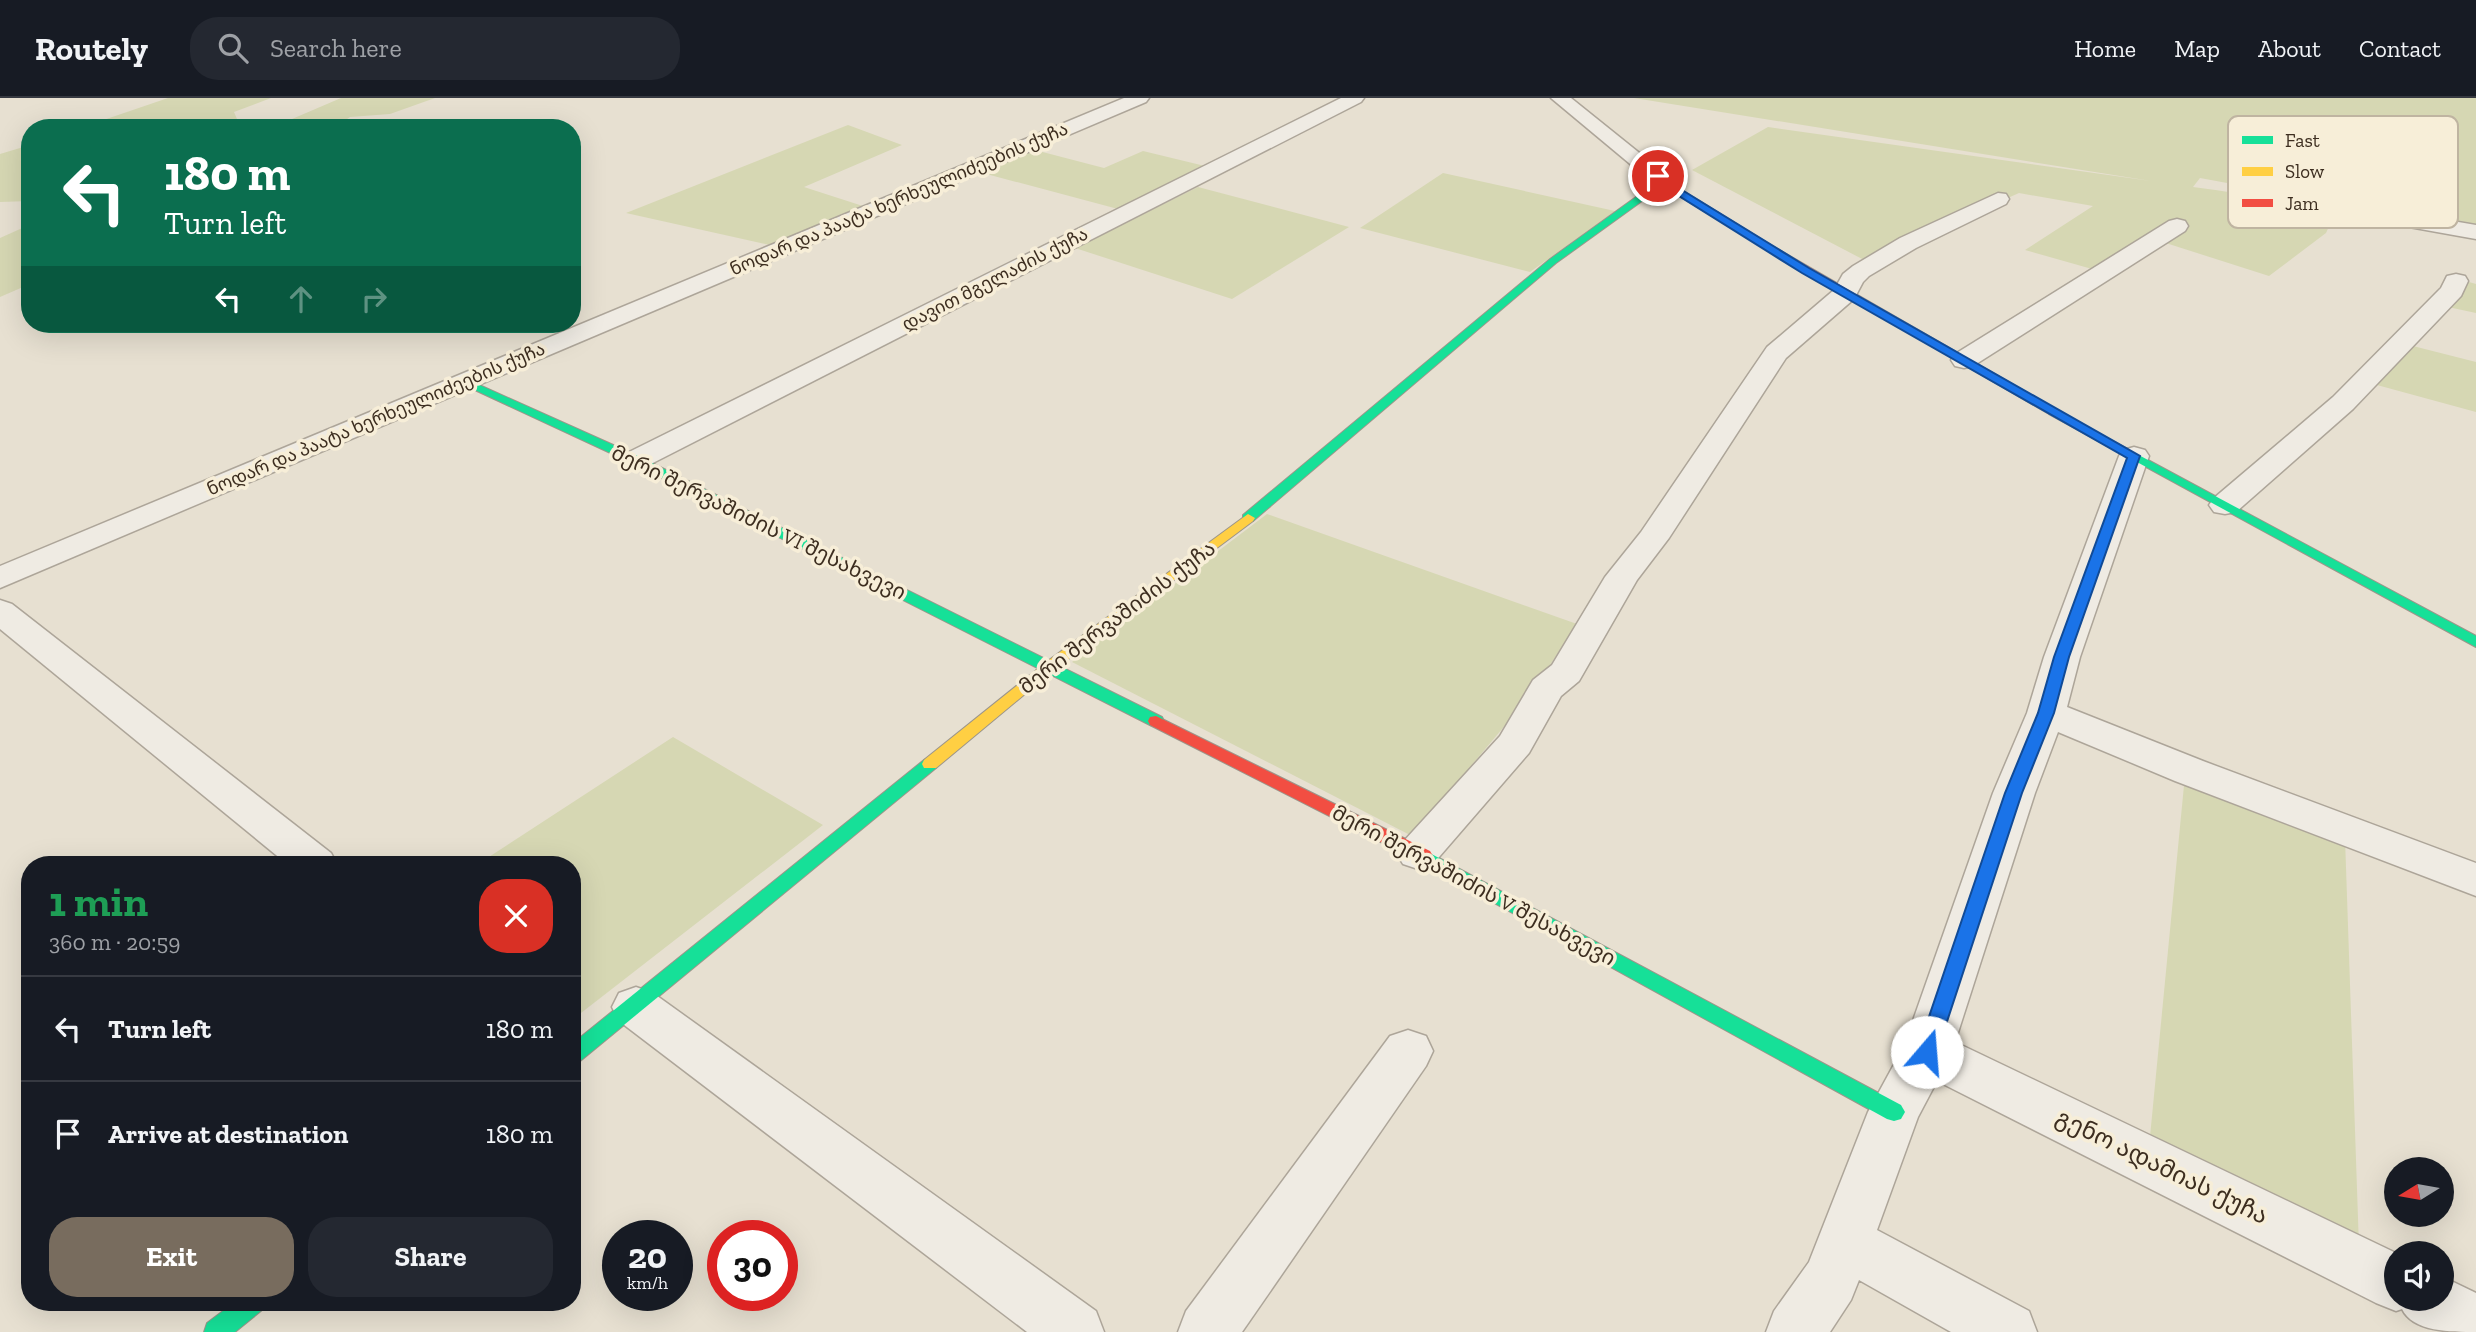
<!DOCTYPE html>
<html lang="en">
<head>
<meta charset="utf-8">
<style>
  body { margin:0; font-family:"Zilla Slab","Noto Sans Georgian",serif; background:#242831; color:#f1f3f6; height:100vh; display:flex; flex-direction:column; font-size:26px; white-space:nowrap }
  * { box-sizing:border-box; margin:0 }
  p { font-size:23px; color:#9ea1a6 }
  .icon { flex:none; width:38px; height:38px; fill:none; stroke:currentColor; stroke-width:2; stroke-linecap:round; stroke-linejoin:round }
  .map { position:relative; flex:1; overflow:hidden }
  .sheet { position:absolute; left:21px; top:758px; width:560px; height:455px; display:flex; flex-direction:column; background:#171b24; border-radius:28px; box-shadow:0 7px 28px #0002 }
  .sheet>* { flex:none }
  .top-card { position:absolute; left:21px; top:21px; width:560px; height:214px; border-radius:28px; box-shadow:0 7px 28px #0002; background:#0b6e4f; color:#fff; overflow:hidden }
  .needle { width:46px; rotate:259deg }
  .tools { position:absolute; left:2384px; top:1059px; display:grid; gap:14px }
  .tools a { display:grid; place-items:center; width:70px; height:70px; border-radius:50%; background:#171b24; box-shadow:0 7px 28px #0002; font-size:35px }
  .speed { position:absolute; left:602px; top:1122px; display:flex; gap:14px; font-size:35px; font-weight:700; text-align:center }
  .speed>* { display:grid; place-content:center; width:91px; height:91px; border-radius:50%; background:#171b24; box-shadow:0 7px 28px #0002; line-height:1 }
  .speed small { font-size:18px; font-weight:400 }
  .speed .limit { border:10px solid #d22; background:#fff; color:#111 }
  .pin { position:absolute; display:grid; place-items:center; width:60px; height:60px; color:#fff; margin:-30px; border:4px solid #fff; border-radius:50%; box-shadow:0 2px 7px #0007 }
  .me { position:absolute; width:77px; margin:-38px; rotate:18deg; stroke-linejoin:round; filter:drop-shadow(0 0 5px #0008) }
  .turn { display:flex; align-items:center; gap:24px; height:147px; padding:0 28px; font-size:32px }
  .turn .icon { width:91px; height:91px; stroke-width:2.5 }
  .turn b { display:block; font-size:49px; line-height:60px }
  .lanes { display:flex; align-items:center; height:66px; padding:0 28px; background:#0003; justify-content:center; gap:35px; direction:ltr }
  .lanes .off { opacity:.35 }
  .round { display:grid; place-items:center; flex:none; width:74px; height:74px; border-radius:28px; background:#242831 }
  .summary { display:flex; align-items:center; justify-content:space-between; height:119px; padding:0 28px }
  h1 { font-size:42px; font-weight:700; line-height:52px; color:#1e9e55 }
  .primary-button { display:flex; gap:14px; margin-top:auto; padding:14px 28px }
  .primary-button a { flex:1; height:80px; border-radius:28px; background:#786c5e; color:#fff; font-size:28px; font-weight:700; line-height:80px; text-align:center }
  .primary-button a+a { background:#242831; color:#f1f3f6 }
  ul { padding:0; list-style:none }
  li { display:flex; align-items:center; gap:21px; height:105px; padding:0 28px; border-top:2px solid #363941 }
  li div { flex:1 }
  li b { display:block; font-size:26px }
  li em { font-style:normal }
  header { display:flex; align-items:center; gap:42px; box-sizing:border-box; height:98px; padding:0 35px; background:#171b24; border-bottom:2px solid #363941 }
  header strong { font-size:33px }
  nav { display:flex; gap:38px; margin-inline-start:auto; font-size:24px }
  .search { width:490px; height:63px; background:#242831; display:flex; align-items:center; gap:18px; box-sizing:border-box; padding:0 24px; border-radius:28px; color:#9ea1a6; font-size:26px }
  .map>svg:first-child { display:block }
</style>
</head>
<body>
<header>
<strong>Routely</strong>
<div class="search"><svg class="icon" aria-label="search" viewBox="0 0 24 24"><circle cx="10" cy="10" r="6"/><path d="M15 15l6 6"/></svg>Search here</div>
<nav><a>Home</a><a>Map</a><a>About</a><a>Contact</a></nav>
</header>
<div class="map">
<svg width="2476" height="1234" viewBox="0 0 2476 1234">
  <rect width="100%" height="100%" fill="#e7e0d1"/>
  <g fill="#d6d7b3">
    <polygon points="168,0 271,0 234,14 237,21 214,30 80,30"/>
    <polygon points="341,0 435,0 390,16 350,19 334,30 271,30"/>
    <path d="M1634 0H2476V131L2200 80 2193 89C2242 95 2288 105 2336 113L2326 135 2269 178 2147 139 2092 171 2025 152 2093 108 2019 95 1866 163 1692 72 1768 29 2151 83Z"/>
    <polygon points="848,27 902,47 804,89 869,110 774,148 626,115"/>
    <polygon points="30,47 30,103 0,104 0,56"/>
    <polygon points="1031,51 1104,70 1143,53 1209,69 1118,111 979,74"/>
    <polygon points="1443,75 1615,113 1530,174 1360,130"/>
    <polygon points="1198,89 1349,129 1232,201 1075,150"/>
    <polygon points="30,116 30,186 0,199 0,140 29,127"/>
    <polygon points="2469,184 2476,186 2476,215 2448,209"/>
    <polygon points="2413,248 2476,264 2476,314 2377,287"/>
    <polygon points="1267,416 1577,526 1529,599 1412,738 1072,564"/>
    <polygon points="673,639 823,727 572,922 572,766 478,766"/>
    <polygon points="2185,677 2345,740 2359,1149 2149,1049"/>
  </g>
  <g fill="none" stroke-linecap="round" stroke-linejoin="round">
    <defs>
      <g id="street">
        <polygon points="1124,0 1149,0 1146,4 0,490 0,468"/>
        <polygon points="1341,0 1364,0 1361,4 647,368 636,371 625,368 621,362 625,356"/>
        <polygon points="1551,0 1571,0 1673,82 1676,86 1673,90 1659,90"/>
        <polygon points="2277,93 2476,127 2476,141 2269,104 2266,99 2269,94"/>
        <polygon points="1998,95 2006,96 2009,101 2006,106 1916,150 1869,178 1863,184 1854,201 1786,260 1669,440 1637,482 1579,583 1561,598 1529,655 1433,766 1418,771 1403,766 1396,755 1403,744 1500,638 1533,582 1552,567 1605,479 1641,434 1767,249 1834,192 1843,176 1853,168 1900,140"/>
        <polygon points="2177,121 2185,123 2188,128 2185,133 1973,268 1964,270 1955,268 1951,262 1955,256 2169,123"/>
        <polygon points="2456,176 2465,178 2468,183 2461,198 2353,311 2236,414 2225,416 2214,414 2209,407 2214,400 2333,299 2441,190 2447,178"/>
        <path d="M2134 349 2145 352 2149 358 2080 559 2067 609 2203 663 2476 765V798L2175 683 2058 634 2035 695 1955 944 2396 1155V1200H2441V1178L2476 1195V1234C2451 1234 2413 1234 2402 1211L2396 1213 2376 1205 1937 983 1918 1019 1877 1132 2029 1213 2037 1234H1951L1859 1182 1851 1202 1830 1234H1766L1774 1213 1809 1164 1868 1014 1904 948 1993 695 2027 615 2044 559 2119 358 2123 352Z"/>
        <polygon points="0,502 12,506 331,755 337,766 287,766 0,531"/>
        <polygon points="636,889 653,895 1096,1213 1104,1234 1027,1234 619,923 612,909 619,895"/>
        <polygon points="1408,932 1426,938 1433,953 1426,968 1242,1234 1178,1234 1186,1213 1390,938"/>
      </g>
      <g id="fast">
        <polygon points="1663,84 1669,84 1774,149 1766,151 1666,90 1642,103 1556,165 1253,423 1243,423 1243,417 1550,161 1636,99"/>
        <polygon points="466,281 640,359 1162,619 1164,623 1156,628 1150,627 632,365 462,286 460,284"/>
        <polygon points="2053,311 2476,538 2476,549 2049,316 2049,312"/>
        <polygon points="930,660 936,662 938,666 936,670 579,964 572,967 572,946 924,662"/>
        <polygon points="1424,752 1901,1007 1905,1014 1901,1021 1894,1023 1887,1021 1418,763 1415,758 1418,753"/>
        <polygon points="235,1204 266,1204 262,1212 235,1234 204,1234 207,1225"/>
      </g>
      <polygon id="slow" points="1248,416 1255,420 1253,423 1055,571 936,670 924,670 922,666 924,662 1045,565"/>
      <g id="jam">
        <polygon points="1769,146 2057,312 2059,314 2057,316 2049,316 1766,151 1764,149"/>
        <polygon points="1156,618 1430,753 1433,758 1430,763 1418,763 1150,627 1148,623 1150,619"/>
      </g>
    </defs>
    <use href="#street" stroke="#ada599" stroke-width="3"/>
    <use href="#fast" stroke="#9c958a" stroke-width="2"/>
    <use href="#slow" stroke="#9c958a" stroke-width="2"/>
    <use href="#jam" stroke="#9c958a" stroke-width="2"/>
    <use href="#street" fill="#efebe3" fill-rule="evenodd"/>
    <use href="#fast" fill="#16e098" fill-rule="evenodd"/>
    <use href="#slow" fill="#ffcf43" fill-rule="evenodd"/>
    <use href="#jam" fill="#f24e42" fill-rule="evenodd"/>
  </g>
  <polygon fill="#1a73e8" stroke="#114b97" stroke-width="2" points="1655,76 1661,76 1669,84 1809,170 2140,358 2069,559 2054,615 2022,695 1937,954 1934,960 1927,962 1920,960 1917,954 2005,695 2038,615 2054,559 2127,360 1802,175 1663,88"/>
  <g text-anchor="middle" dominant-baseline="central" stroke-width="7" stroke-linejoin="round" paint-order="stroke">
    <g font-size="18" fill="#3d2e20" stroke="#f7eed8">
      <text transform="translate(899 101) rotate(-23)">ნოდარ და პაატა ხერხეულიძეების ქუჩა</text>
      <text transform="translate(995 181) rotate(-27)">დავით მგელაძის ქუჩა</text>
      <text transform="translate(376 321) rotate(-23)">ნოდარ და პაატა ხერხეულიძეების ქუჩა</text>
    </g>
    <g font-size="21" fill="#3d2e20" stroke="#f7eed8">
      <text transform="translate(759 424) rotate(26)">მერი შერვაშიძის VI შესახვევი</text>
      <text transform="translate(1117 519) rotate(-37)">მერი შერვაშიძის ქუჩა</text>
      <text transform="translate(1474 787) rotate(28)">მერი შერვაშიძის V შესახვევი</text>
    </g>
    <g font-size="24" fill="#3d2e20" stroke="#f7eed8">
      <text transform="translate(2162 1068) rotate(26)">გენო ადამიას ქუჩა</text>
    </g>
  </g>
  <rect x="2228" y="18" width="230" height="112" rx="10" fill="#f7eed8" stroke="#bfb4a1" stroke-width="2"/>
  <rect x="2242" y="38" width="31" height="8" fill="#16e098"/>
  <rect x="2242" y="69" width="31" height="9" fill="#ffcf43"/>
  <rect x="2242" y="101" width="31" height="8" fill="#f24e42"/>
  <g font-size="19" fill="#3d2e20">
    <text x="2285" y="49">Fast</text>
    <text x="2285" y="80">Slow</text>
    <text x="2285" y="112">Jam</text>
  </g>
</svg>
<div class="tools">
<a><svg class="needle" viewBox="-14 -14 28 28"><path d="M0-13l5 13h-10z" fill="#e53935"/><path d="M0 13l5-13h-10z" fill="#9ea1a6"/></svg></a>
<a><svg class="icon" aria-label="sound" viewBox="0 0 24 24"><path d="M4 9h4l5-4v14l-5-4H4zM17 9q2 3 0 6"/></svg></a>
</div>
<div class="speed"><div>20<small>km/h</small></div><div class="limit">30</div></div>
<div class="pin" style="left:1658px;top:78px;background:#d93025"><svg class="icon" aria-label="arrive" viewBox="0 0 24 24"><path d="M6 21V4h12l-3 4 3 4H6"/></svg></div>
<svg class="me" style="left:1927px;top:954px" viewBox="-20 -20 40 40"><circle r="19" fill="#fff"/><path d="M0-13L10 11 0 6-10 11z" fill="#1a73e8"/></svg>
<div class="top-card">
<div class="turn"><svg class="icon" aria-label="left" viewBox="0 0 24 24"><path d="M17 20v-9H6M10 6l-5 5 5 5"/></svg><div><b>180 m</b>Turn left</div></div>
<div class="lanes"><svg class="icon" aria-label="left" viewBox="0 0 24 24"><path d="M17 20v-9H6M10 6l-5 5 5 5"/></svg><svg class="icon off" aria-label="ahead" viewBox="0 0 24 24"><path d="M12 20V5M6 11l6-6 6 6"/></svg><svg class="icon off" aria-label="right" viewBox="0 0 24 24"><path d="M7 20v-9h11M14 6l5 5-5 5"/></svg></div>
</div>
<section class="sheet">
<div class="summary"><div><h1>1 min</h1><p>360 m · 20:59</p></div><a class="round" style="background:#d93025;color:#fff"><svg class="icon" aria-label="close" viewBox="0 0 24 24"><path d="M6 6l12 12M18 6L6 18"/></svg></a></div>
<ul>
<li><svg class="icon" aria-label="left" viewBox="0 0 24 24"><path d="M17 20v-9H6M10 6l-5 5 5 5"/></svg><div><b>Turn left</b></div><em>180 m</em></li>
<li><svg class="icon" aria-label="arrive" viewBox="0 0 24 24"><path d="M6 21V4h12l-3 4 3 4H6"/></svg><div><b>Arrive at destination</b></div><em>180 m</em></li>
</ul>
<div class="primary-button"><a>Exit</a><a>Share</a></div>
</section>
</div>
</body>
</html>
